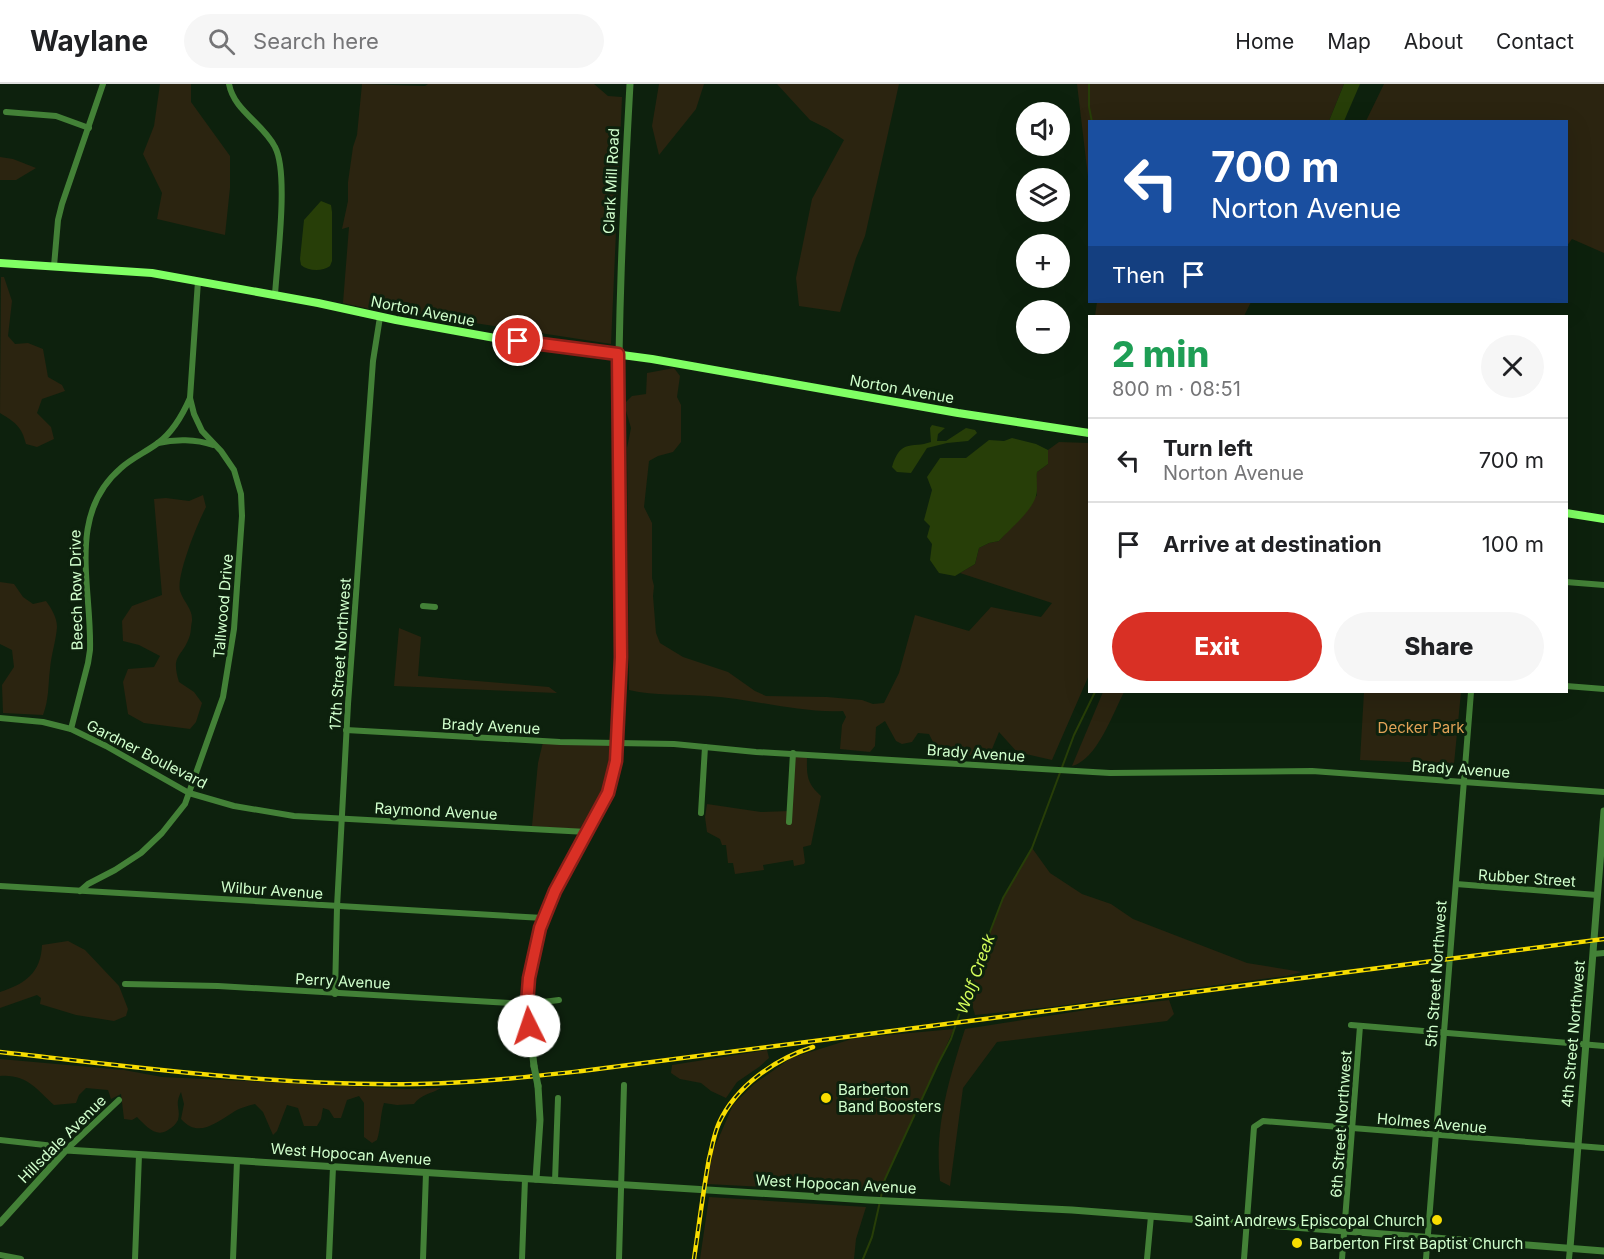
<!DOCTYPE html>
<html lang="en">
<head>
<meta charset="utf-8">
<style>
  body { margin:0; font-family:Inter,sans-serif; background:#f6f6f6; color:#202124; height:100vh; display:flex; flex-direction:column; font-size:22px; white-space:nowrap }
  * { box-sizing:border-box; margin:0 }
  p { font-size:20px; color:#757577 }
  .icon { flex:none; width:33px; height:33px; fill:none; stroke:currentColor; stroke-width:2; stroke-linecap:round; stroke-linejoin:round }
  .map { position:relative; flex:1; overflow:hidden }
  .sheet { position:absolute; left:1088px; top:231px; width:480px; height:378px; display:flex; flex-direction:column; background:#fff; border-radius:0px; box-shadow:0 6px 24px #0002 }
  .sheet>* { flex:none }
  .top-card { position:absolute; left:1088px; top:36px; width:480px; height:183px; border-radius:0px; box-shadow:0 6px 24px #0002; background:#1a4fa0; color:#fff; overflow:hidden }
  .controls { position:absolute; left:1016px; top:18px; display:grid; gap:12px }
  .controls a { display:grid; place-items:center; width:54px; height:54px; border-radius:50%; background:#fff; box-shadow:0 6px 24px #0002; font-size:30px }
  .pin { position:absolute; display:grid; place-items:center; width:51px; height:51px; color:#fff; margin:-26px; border:3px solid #fff; border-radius:50%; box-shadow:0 2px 6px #0007 }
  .me { position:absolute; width:66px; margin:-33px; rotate:356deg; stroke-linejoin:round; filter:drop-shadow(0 0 4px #0008) }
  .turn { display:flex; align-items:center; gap:21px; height:126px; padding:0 24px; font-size:27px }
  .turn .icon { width:78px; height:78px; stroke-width:2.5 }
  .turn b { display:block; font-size:42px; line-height:51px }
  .then { display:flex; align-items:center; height:57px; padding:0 24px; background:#0003; gap:12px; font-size:22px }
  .round { display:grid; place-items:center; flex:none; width:63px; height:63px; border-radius:32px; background:#f6f6f6 }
  .headline { display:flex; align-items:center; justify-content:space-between; height:102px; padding:0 24px }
  h1 { font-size:36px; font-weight:800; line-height:45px; color:#1e9e55 }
  .button { display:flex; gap:12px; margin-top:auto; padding:12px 24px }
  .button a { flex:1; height:69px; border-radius:36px; background:#d93025; color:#fff; font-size:24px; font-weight:800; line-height:69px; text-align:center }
  .button a+a { background:#f6f6f6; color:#202124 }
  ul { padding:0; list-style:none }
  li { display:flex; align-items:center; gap:18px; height:84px; padding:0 24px; border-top:2px solid #e0e0e0 }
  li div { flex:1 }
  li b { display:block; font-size:22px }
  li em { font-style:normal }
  header { display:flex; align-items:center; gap:36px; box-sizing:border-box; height:84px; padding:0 30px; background:#fff; border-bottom:2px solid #e0e0e0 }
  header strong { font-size:28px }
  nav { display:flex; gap:33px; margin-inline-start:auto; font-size:21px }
  .search { width:420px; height:54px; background:#f6f6f6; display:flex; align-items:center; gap:15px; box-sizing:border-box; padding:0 21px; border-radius:33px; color:#757577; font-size:22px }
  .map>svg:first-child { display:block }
</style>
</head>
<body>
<header>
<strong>Waylane</strong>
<div class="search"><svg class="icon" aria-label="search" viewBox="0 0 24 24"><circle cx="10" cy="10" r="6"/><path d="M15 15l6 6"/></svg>Search here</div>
<nav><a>Home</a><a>Map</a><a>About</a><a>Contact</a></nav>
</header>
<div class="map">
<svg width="1604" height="1175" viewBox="0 0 1604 1175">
  <rect width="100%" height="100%" fill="#0d210d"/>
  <g fill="#2b2410">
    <polygon points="160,0 191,0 191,18 230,72 230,104 225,151 157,135 162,109 143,70 154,42"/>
    <polygon points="362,0 425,2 428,0 594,0 608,12 622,13 611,260 391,226 370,225 343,219 349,143 342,145 348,117 348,98 353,63 357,51"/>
    <polygon points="659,0 704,0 696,25 659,71 652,42"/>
    <polygon points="777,0 899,0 865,152 856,174 840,228 799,222 796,194 812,115 844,56 828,45 810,36"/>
    <polygon points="1077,0 1344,0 1329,37 1089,38 1089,101"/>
    <polygon points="1384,0 1604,0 1604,169 1572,155 1566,163 1566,38 1366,37"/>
    <polygon points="0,73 13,75 36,84 16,96 0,96"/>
    <path d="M1 193H4L12 217 8 252 15 260 28 259 43 265 48 293 62 301 65 307 42 315 37 329 51 343 54 355 37 363 26 360C22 343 15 338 0 329Z"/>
    <polygon points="1097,218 1251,218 1244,232 1095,232"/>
    <path d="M674 284 680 292 677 313 681 321V358L673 368 658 372 649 377 644 423 652 439V494L654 502 653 512 656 549 660 559 683 573 728 588 755 607 766 612 827 613 862 616 873 620 884 619 899 589 915 531 969 547 991 523 1041 533 1052 519 960 489 975 480 979 464 989 459 999 457 1037 411 1035 401 1037 388 1048 380V366L1059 358 1089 359V591L1052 676 1017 668 999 648 990 670 981 674 947 666 933 658 929 650 918 649 912 658 902 660 896 657 885 637 876 643 875 662 870 668 840 665 842 641 846 633 843 627C796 629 755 615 708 612 682 610 655 612 629 606L627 364 631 344 624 320 632 312 646 310 647 289Z"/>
    <path d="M203 411 206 423C198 438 176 492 180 507 184 519 193 525 192 537 191 541 191 547 190 551 183 574 170 569 179 598L194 608 202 619 196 638 190 645 144 639 128 630 123 598 128 585 154 583 160 572 139 561 123 557 122 537 132 522 162 511 154 415 166 414 189 417Z"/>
    <path d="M0 498 14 500 23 513 33 520 46 517C51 524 57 533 57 543 56 557 51 571 50 585 48 601 49 616 43 631L3 629 2 601 14 583 12 566 0 560Z"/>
    <polygon points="399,544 421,553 418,592 549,603 557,609 394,602"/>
    <path d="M1103 608H1124C1113 629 1097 676 1072 682Z"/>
    <polygon points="1364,608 1461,608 1454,680 1360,676"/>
    <polygon points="543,658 616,661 610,694 587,746 532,742 538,679"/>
    <path d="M793 669 807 670C807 689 805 698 821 712L811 761 803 763 805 778 804 780 794 782 793 776 763 781 764 786 735 790 733 779H728L726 761H722L720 755 707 748 705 733 707 720 761 728 790 727Z"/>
    <polygon points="1032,764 1050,789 1082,810 1111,820 1133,835 1247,879 1302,888 1286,892 1051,923 975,931 969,910 994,836 1003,814"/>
    <path d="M68 857 85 866 119 902 128 925 126 932 114 937 76 931 40 920 41 914 37 911 0 924V908C25 900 41 889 42 861Z"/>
    <path d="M1169 916 1174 930 1167 937 997 958 963 1004 950 1102 940 1097C934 1044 949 995 965 945L1092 925Z"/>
    <polygon points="954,945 885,1095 882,1109 707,1100 713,1067 733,1021 754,1000 791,974 855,954"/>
    <polygon points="767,966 769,974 759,983 737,998 726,1014 711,1007 701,999 680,995 671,989 672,981"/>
    <path d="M0 975 124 986 162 993 408 1005 441 1004C431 1010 421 1010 414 1020L397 1021 384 1019C380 1031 381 1044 377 1056L372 1059 364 1053V1019L359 1012 347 1016 341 1034H334L329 1026 323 1024 321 1035 317 1042H304L298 1024 287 1021 277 1047 273 1051 263 1028 255 1020C247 1022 239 1024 232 1029 214 1040 198 1054 181 1035L184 1020 181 1008C174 1022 181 1024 178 1036 176 1040 173 1043 168 1046 156 1054 146 1042 137 1033L132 1036 124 1035 121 1010 111 1015 108 1006 86 1004 79 1011 76 1019 54 1021C36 1005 27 990 0 992Z"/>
    <polygon points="709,1113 866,1123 856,1155 854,1175 700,1175"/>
  </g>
  <g fill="#273e08">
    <polygon points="1344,0 1360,0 1344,37 1329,37"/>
    <path d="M321 117 331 121 332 128V177L330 182C322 188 308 187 301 181L300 175 304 136Z"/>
    <path d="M932 341 945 344 938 350 937 357H946L966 344 975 346 977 349 968 357 947 359 927 364 911 389 897 388 892 383C901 354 911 365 931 358L930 344Z"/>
    <path d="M1012 354 1036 360 1048 366V380L1037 388C1036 395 1038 406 1036 412 1032 427 1009 446 999 457L989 459 979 464 975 480 955 492 939 489 930 476 932 460 927 453 930 442 924 436 932 406 927 393 940 374H966L989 356 1004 357Z"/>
  </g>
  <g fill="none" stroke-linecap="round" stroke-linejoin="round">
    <g stroke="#273e08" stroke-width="2">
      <polyline points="1089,0 1089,23 1092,38"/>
      <polyline points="863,1175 872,1153 885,1095 938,980 951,955 965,913 1003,814 1032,764 1074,651 1095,608"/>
    </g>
    <g stroke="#438137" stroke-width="6">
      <path d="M229 0C234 27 263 39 275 63 289 89 277 178 275 211"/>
      <polyline points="6,28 56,32 89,44"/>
      <polyline points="54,182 58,136 62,120 103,0"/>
      <path d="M158 359C175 355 196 355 213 361"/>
      <polyline points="1566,498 1604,501"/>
      <polyline points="423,522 435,523"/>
      <polyline points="1566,602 1604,605"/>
      <polyline points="0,634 43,638 71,645 106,662 189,709 234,722 294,732 587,748"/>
      <path d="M71 645 88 579 90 566C92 503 66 431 121 384 132 374 146 368 158 359 173 348 183 330 190 314"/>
      <polyline points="346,646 560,658 674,660 756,668 1110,689 1312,687 1604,708"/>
      <polyline points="701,729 705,663"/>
      <polyline points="789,738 793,669"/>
      <polyline points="1456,800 1597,811"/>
      <polyline points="0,802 543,834"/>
      <polyline points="80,807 88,800 115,786 141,769 162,749 185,720 223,613 234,545 242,432 241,410 234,386 221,367 202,347 194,330 190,314 198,197"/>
      <polyline points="1593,870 1604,869"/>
      <polyline points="125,900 218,902 527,920 559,916"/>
      <polyline points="335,910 337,823 348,620 373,277 380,233"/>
      <polyline points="1351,941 1604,962"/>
      <polyline points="0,1056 54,1062 66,1066 119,1016"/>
      <polyline points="555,1097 558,1014"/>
      <polyline points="0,1171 21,1175"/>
      <polyline points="135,1175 139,1071"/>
      <polyline points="233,1175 237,1077"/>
      <polyline points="329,1175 333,1083"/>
      <polyline points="423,1175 426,1089"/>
      <polyline points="522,1175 525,1095"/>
      <polyline points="619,1175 624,1001"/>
      <polyline points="1147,1175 1151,1132"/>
      <polyline points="1244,1175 1254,1043 1263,1037 1604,1064"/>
      <polyline points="1342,1175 1360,942"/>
      <polyline points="1426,1175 1471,608"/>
      <polyline points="1569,1175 1570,1164"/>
    </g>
    <g stroke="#438137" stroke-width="7">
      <path d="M534 982 527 920 534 867 540 844 555 807 608 709C621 670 620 628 621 587 622 517 620 447 619 378 617 251 623 126 630 0"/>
      <polyline points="536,1095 540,1036 538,1002"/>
      <polyline points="0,1139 66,1066 869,1116 1072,1126 1604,1167"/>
      <polyline points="1570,1164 1604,727"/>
    </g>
    <g stroke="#80ff64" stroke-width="8">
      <polyline points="0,179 152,189 318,219 396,236 495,254 652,275 958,329 1089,349"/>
      <polyline points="1566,429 1604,435"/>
    </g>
    <defs>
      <g id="rail">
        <path d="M0 968C138 983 279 1003 418 1000 473 999 527 993 582 987L1604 855"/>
        <path d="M694 1175C699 1141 703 1108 709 1075 712 1063 714 1050 719 1039 736 1002 775 975 813 963"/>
      </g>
    </defs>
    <use href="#rail" stroke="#f8dd00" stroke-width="4.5"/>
    <use href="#rail" stroke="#0d210d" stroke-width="2" stroke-dasharray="7" stroke-linecap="butt"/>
    <polyline stroke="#438137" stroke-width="7" points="534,982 538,1002"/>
  </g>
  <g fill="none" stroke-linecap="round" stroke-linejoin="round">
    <defs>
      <polyline id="route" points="518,257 618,270 621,573 616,677 608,709 555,807 540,844 529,894 527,920 529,942"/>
    </defs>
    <use href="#route" stroke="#8d1f18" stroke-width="15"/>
    <use href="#route" stroke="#d93025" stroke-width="10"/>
  </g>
  <g fill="#f8dd00" stroke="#0d210d" stroke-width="2">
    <circle cx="826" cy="1014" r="6"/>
    <circle cx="1437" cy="1136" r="6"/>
    <circle cx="1297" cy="1159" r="6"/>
  </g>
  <g text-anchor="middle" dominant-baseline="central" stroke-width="6" stroke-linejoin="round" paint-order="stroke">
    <g font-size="15" fill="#d1ffcd" stroke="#0d210d">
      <text transform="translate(611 97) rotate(-87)">Clark Mill Road</text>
      <text transform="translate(423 227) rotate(11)">Norton Avenue</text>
      <text transform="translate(902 305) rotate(10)">Norton Avenue</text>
      <text transform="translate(76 506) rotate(-91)">Beech Row Drive</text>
      <text transform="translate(223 522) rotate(-85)">Tallwood Drive</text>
      <text transform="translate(340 570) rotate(-86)">17th Street Northwest</text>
      <text transform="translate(491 642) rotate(3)">Brady Avenue</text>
      <text transform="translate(976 669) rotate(4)">Brady Avenue</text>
      <text transform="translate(147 670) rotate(27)">Gardner Boulevard</text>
      <text transform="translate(1461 685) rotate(4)">Brady Avenue</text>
      <text transform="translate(436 727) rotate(3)">Raymond Avenue</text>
      <text transform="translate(1527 794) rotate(4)">Rubber Street</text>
      <text transform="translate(272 806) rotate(4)">Wilbur Avenue</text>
      <text transform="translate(1436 890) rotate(-86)">5th Street Northwest</text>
      <text transform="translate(343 897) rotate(3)">Perry Avenue</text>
      <text transform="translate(1573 950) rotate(-85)">4th Street Northwest</text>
      <text transform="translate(1432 1039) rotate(5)">Holmes Avenue</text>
      <text transform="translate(1341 1040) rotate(-86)">6th Street Northwest</text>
      <text transform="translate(62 1055) rotate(-45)">Hillsdale Avenue</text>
      <text transform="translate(351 1070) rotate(4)">West Hopocan Avenue</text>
      <text transform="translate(836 1100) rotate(3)">West Hopocan Avenue</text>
    </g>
    <g font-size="15" fill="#e1a257" stroke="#0d210d">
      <text x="1421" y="643">Decker Park</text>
    </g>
    <g font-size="15" fill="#d1ffcd" stroke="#0d210d" text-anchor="start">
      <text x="838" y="1005">Barberton<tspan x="838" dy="17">Band Boosters</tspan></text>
      <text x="1425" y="1136" text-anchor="end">Saint Andrews Episcopal Church</text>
      <text x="1309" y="1159">Barberton First Baptist Church</text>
    </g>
    <g font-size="16" font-style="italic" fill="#d5ff5b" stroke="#0d210d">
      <text transform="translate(975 890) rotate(-70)">Wolf Creek</text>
    </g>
  </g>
</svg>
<div class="controls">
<a><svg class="icon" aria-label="sound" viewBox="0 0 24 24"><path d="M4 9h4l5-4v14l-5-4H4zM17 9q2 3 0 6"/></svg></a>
<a><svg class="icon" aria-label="layers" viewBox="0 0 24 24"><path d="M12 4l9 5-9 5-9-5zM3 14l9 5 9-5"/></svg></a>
<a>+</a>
<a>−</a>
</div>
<div class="pin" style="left:518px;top:257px;background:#d93025"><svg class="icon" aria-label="arrive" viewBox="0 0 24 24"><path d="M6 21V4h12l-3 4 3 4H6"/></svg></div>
<svg class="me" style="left:529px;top:942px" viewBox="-20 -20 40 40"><circle r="19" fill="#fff"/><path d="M0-13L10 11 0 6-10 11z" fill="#d93025"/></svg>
<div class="top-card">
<div class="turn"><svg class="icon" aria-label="left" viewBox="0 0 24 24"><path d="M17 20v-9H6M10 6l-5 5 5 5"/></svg><div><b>700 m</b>Norton Avenue</div></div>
<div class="then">Then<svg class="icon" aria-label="arrive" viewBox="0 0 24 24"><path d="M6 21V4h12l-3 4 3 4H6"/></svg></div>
</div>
<section class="sheet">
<div class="headline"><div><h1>2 min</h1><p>800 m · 08:51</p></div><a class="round"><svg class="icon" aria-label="close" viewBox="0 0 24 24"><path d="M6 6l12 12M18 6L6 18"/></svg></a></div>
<ul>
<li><svg class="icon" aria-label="left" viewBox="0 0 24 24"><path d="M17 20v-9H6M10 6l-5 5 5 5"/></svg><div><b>Turn left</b><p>Norton Avenue</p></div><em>700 m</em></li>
<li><svg class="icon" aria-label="arrive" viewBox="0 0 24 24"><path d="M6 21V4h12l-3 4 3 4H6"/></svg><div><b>Arrive at destination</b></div><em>100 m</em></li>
</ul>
<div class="button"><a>Exit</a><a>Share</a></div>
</section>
</div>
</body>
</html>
